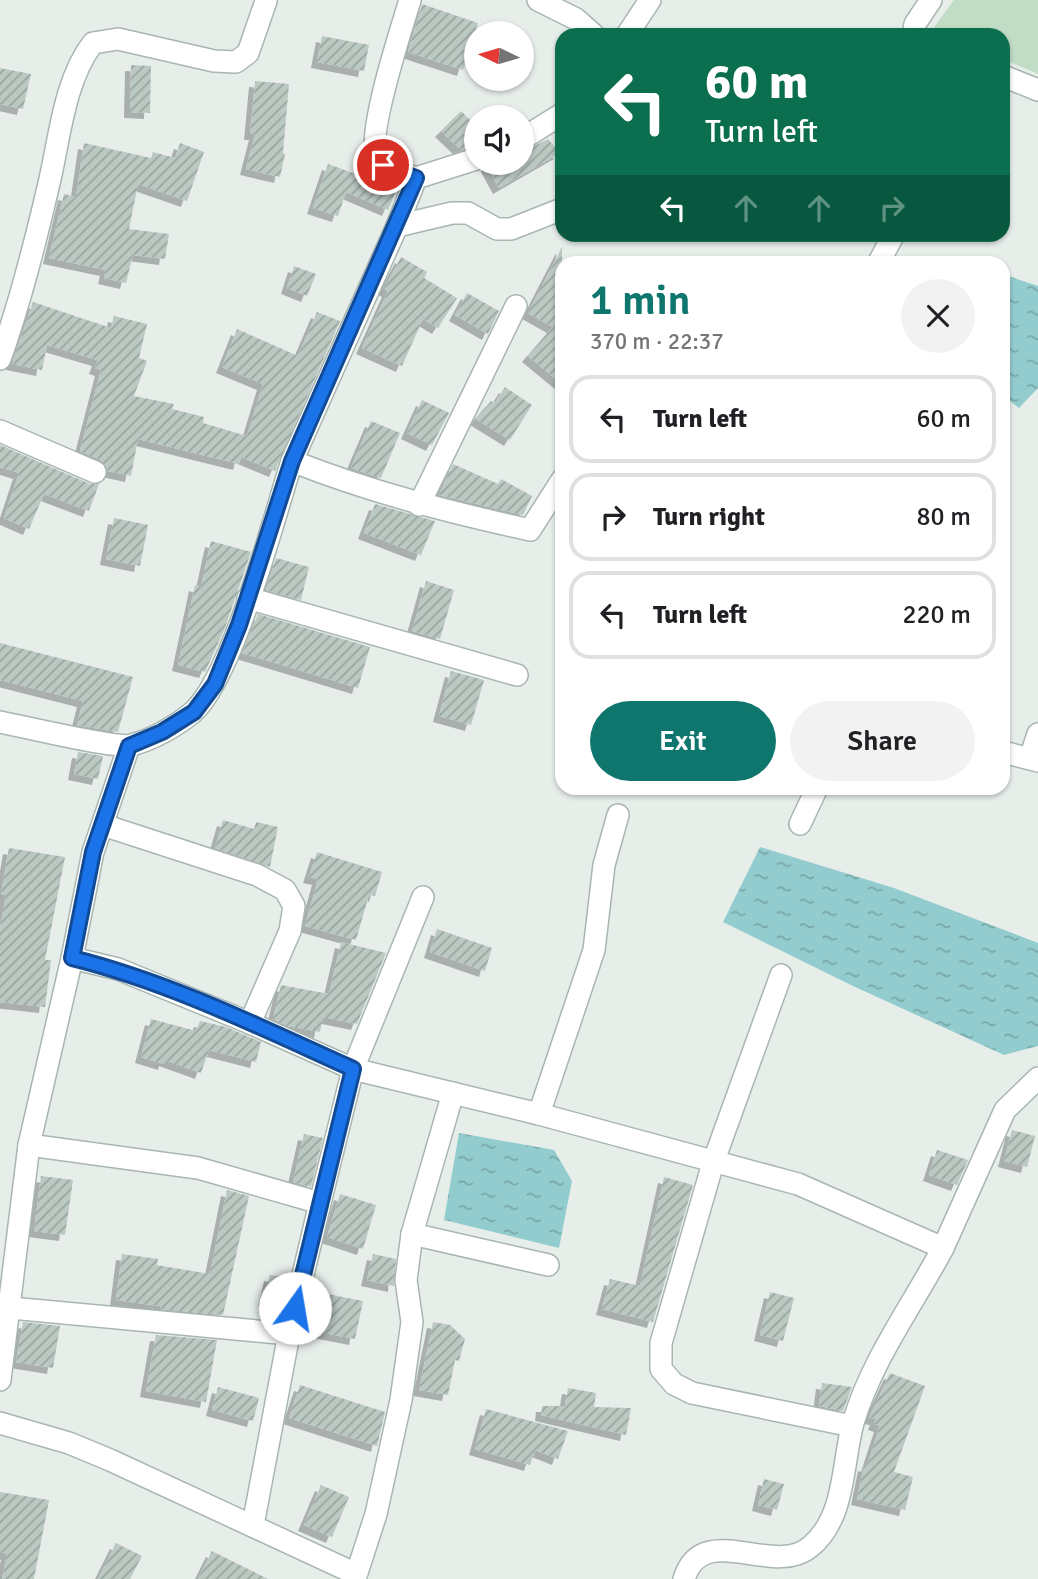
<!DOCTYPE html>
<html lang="en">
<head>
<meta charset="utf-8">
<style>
  body { margin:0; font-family:Signika,sans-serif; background:#f2f2f2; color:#202124; height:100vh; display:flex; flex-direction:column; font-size:26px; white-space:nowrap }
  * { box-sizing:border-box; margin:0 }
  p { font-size:23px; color:#757577 }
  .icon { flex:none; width:38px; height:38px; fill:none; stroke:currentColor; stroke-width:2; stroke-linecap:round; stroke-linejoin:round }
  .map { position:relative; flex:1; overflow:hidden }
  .details { position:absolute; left:555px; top:256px; width:455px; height:539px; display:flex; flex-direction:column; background:#fff; border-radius:21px; box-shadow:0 2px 5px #0004 }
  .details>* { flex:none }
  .guide { position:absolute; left:555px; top:28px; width:455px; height:214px; border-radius:21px; box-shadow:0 2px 5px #0004; background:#0b6e4f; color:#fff; overflow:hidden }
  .needle { width:46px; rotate:275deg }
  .fabs { position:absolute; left:464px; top:21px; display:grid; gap:14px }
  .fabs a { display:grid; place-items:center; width:70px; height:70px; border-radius:50%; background:#fff; box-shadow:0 2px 5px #0004; font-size:35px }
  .pin { position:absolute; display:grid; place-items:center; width:60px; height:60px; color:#fff; margin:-30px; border:4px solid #fff; border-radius:50%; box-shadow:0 2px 7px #0007 }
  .me { position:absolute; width:77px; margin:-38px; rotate:13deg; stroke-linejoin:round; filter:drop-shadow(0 0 5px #0008) }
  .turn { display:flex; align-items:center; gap:24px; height:147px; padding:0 35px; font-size:32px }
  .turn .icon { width:91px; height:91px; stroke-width:2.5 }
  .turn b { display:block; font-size:49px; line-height:60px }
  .lanes { display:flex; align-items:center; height:66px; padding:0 35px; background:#0003; justify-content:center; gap:35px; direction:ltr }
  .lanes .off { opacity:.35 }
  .round { display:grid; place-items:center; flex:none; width:74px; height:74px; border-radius:37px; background:#f2f2f2 }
  .head { display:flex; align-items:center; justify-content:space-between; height:119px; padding:0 35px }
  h1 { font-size:42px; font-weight:600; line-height:52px; color:#0f766e }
  .primary-button { display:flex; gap:14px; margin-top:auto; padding:14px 35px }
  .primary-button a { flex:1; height:80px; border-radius:42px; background:#0f766e; color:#fff; font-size:28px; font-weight:600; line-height:80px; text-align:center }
  .primary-button a+a { background:#f2f2f2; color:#202124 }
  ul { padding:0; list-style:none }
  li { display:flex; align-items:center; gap:21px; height:88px; margin:0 14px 10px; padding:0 21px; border:4px solid #e0e0e0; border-radius:21px }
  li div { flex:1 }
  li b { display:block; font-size:26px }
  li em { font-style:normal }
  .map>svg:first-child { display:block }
</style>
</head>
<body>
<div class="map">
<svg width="1038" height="1579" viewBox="0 0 1038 1579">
  <defs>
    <pattern id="water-ripples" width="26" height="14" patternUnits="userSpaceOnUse" patternTransform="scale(1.75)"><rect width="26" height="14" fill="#93ccce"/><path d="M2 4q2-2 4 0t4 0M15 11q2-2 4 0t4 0" fill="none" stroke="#78a7a8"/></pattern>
    <pattern id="building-hatch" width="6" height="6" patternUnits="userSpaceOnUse" patternTransform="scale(1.75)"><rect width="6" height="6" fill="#bcc9c3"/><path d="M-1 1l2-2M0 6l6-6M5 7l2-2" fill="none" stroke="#99a59f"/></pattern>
    <filter id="shadow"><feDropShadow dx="-6" dy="6" stdDeviation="0" flood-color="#0004"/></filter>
  </defs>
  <rect width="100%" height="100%" fill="#e7eeea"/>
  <polygon fill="#c2ddc6" points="954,0 1038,0 1038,74 1003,59 1003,35 945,35 932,30"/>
  <g fill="url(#water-ripples)">
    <polygon points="1008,276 1038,286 1038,388 1019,408 1003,396 1003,277"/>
    <polygon points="760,847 894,888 1038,943 1038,1046 1004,1055 853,986 723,922"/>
    <polygon points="459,1133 554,1150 572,1181 559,1248 444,1220"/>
  </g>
  <g fill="url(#building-hatch)" filter="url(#shadow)">
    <polygon points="422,4 478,23 463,70 408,52"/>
    <polygon points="322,36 369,45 364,71 317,62"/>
    <polygon points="131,65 151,66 150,113 130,112"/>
    <polygon points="0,68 31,74 23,109 0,104"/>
    <polygon points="255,81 289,84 283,153 285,154 280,177 246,169 255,134 250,134"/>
    <polygon points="461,111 476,126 476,146 461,150 441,131"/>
    <polygon points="548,139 560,153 499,188 487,166 488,163 522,163 522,152"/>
    <polygon points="84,143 151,158 153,152 175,158 180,143 204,152 187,201 138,184 129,229 169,234 165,259 133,255 126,283 104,278 106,270 49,258 64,194 76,197"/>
    <polygon points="328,164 397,189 388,210 346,192 338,216 313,208"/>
    <polygon points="562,247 562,384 528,356 553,327 528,313"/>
    <polygon points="401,257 427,272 424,278 457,298 438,328 423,319 402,366 362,348 388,291 384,289"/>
    <polygon points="294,266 316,274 307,296 287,288"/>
    <polygon points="467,293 499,311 488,334 455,315"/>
    <polygon points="33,302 111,328 114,316 147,324 139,358 147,361 134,396 174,404 172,409 204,417 203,423 247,436 263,384 222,367 237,329 298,356 317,312 340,321 275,471 241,457 239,464 138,439 131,476 108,471 101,460 80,451 101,370 95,368 98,360 47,345 42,370 12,364"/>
    <polygon points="505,387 532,405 510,440 476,419 491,401 495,403"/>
    <polygon points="422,400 449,413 432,445 407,433"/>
    <polygon points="371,421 400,433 381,478 351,468"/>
    <polygon points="0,445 90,484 99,484 89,511 44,494 29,529 4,518 19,473 0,467"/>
    <polygon points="453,464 498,484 501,479 532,496 523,515 439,495"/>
    <polygon points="375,504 435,521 421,555 364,533"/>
    <polygon points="114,518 148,525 140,566 106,559"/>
    <polygon points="211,541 251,552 225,628 205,672 178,665 195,585 201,587"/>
    <polygon points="276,558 309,567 301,600 266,590"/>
    <polygon points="426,581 454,590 440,639 412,631"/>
    <polygon points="258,614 370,647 358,688 242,653"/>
    <polygon points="0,643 133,677 118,732 77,725 83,701 0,680"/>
    <polygon points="451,671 484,680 471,725 439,716"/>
    <polygon points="78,752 103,756 98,779 74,774"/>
    <polygon points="223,820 254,829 256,822 278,827 270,867 215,848"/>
    <polygon points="9,848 65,857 45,960 51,960 45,1007 0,1002 0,929 6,895 1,894"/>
    <polygon points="317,852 382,872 375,896 369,895 356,940 305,926 318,879 309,877"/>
    <polygon points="437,929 492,948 485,971 430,952"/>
    <polygon points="341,942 386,953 357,1024 323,1017 320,1032 288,1026 273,1019 281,985 329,994"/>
    <polygon points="151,1019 196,1031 200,1021 226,1027 261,1042 256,1062 209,1050 201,1073 165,1060 164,1064 141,1057"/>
    <polygon points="1012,1130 1035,1136 1027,1167 1004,1161"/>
    <polygon points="304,1134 323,1138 311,1187 293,1182"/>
    <polygon points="937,1150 968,1160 957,1185 929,1175"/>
    <polygon points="41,1176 73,1180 65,1235 34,1231"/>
    <polygon points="664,1177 693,1185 653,1322 602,1309 610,1279 640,1286"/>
    <polygon points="227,1190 249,1196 223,1315 161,1309 160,1306 116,1300 122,1254 158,1259 157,1265 210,1274"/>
    <polygon points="340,1194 376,1205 363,1249 327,1237"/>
    <polygon points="373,1254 396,1259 394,1286 367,1280"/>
    <polygon points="270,1275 289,1278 283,1304 264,1301"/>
    <polygon points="770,1292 794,1298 783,1341 760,1335"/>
    <polygon points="322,1293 363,1301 355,1339 314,1331"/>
    <polygon points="23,1322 60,1326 53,1368 16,1362"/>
    <polygon points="433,1322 450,1325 465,1339 459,1361 455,1360 448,1395 419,1390"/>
    <polygon points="156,1335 217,1340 206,1402 146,1391"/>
    <polygon points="890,1373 925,1386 894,1472 913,1477 905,1510 857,1499 864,1465 867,1466 880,1426 874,1424 876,1419 869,1418"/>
    <polygon points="822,1383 852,1387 843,1411 819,1406"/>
    <polygon points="300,1385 385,1412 377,1446 289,1418"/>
    <polygon points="218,1387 259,1398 253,1421 212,1410"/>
    <polygon points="568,1388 596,1393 594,1407 631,1408 626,1435 541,1415 542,1406 565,1406"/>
    <polygon points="486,1409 568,1431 558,1459 535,1450 530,1465 475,1449"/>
    <polygon points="764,1479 784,1484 777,1510 758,1505"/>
    <polygon points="321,1485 349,1497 332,1537 304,1525"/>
    <polygon points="0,1492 49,1500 34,1579 2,1579 7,1554 0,1552"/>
    <polygon points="116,1543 142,1556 130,1579 98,1579"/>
    <polygon points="212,1551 268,1579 198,1579"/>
  </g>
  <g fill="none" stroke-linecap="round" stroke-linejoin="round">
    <defs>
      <g id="street">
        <path d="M410 0C402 27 365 138 378 158 385 170 404 173 416 178"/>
        <polyline points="538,0 576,19 594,35"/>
        <polyline points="627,35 650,0"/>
        <polyline points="913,35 915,24 931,0"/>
        <polyline points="1003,76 1038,90"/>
        <polyline points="522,139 562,114"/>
        <path d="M562 209 511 229H497L468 213H452L397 226 292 461C370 492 449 512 530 530L562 480"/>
        <polyline points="397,226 416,178 476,159"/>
        <polyline points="879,262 894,234"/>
        <path d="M0 359C21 300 36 240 50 179 60 135 65 79 93 43L118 39 214 61 236 62 248 53 266 1"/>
        <polyline points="0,431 95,472"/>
        <polyline points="419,505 516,306"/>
        <polyline points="248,598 517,675"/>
        <path d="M0 722C21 726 117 749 131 745 152 740 176 726 192 713 233 678 274 517 292 461"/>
        <polyline points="1003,752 1038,761"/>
        <polyline points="1030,758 1038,734"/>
        <polyline points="800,824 817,788"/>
        <polyline points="103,825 257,875 285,890 294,906 290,931 250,1023"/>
        <polyline points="72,958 93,852 129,746"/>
        <polyline points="781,975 713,1163 661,1343 661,1369 674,1384 692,1393 852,1426"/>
        <polyline points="539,1114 594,950 604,865 618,815"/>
        <polyline points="320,1203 353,1069 423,897"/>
        <polyline points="412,1234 548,1265"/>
        <polyline points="11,1308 289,1334 320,1203 198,1168 29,1145"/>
        <polyline points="0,1380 29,1145 72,958 118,969 250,1023 353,1069 539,1114 798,1184 943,1248 1005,1110 1038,1078"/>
        <polyline points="0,1423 69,1443 110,1460 356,1574"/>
        <polyline points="253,1525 289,1334"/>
        <polyline points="355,1579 376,1514 401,1400 412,1322 406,1280 412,1234 453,1093"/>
        <path d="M684 1579C702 1519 773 1578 810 1547 846 1518 842 1463 853 1423 872 1359 912 1306 943 1248"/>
      </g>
    </defs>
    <use href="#street" stroke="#a9b6b0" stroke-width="24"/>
    <use href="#street" stroke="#fff" stroke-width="21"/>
  </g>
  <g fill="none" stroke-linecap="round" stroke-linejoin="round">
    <defs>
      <path id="route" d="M295 1308 353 1069C262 1028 169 982 72 958L93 852 129 746 162 732 194 712 215 684 239 625 292 461 416 178 383 165"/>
    </defs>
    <use href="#route" stroke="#114b97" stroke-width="18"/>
    <use href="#route" stroke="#1a73e8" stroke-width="12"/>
  </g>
</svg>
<div class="fabs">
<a><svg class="needle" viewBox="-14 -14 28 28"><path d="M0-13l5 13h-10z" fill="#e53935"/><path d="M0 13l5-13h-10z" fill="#757577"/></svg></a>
<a><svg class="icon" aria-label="sound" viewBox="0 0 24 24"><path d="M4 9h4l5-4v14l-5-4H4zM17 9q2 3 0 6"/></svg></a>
</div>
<div class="pin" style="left:383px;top:165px;background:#d93025"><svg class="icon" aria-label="arrive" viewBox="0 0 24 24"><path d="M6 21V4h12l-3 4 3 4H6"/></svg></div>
<svg class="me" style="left:295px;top:1308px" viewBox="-20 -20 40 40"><circle r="19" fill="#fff"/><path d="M0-13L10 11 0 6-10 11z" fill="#1a73e8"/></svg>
<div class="guide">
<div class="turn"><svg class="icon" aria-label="left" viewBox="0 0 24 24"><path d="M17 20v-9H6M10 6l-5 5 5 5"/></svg><div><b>60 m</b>Turn left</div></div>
<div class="lanes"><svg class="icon" aria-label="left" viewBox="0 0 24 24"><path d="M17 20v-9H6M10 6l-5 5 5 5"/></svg><svg class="icon off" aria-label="ahead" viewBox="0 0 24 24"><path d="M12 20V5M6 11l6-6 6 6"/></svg><svg class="icon off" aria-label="ahead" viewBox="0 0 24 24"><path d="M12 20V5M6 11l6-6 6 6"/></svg><svg class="icon off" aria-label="right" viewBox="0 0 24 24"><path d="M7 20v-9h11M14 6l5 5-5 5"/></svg></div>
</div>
<section class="details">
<div class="head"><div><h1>1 min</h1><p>370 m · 22:37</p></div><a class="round"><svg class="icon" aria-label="close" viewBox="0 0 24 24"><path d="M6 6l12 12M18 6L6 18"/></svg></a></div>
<ul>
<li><svg class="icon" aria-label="left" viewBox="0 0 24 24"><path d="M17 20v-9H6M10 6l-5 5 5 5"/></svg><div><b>Turn left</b></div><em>60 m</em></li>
<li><svg class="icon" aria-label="right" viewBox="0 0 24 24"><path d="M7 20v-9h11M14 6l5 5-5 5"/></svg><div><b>Turn right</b></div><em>80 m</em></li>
<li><svg class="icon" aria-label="left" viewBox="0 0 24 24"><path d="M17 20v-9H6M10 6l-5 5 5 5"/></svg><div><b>Turn left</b></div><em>220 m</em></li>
</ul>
<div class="primary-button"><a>Exit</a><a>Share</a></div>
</section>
</div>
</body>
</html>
